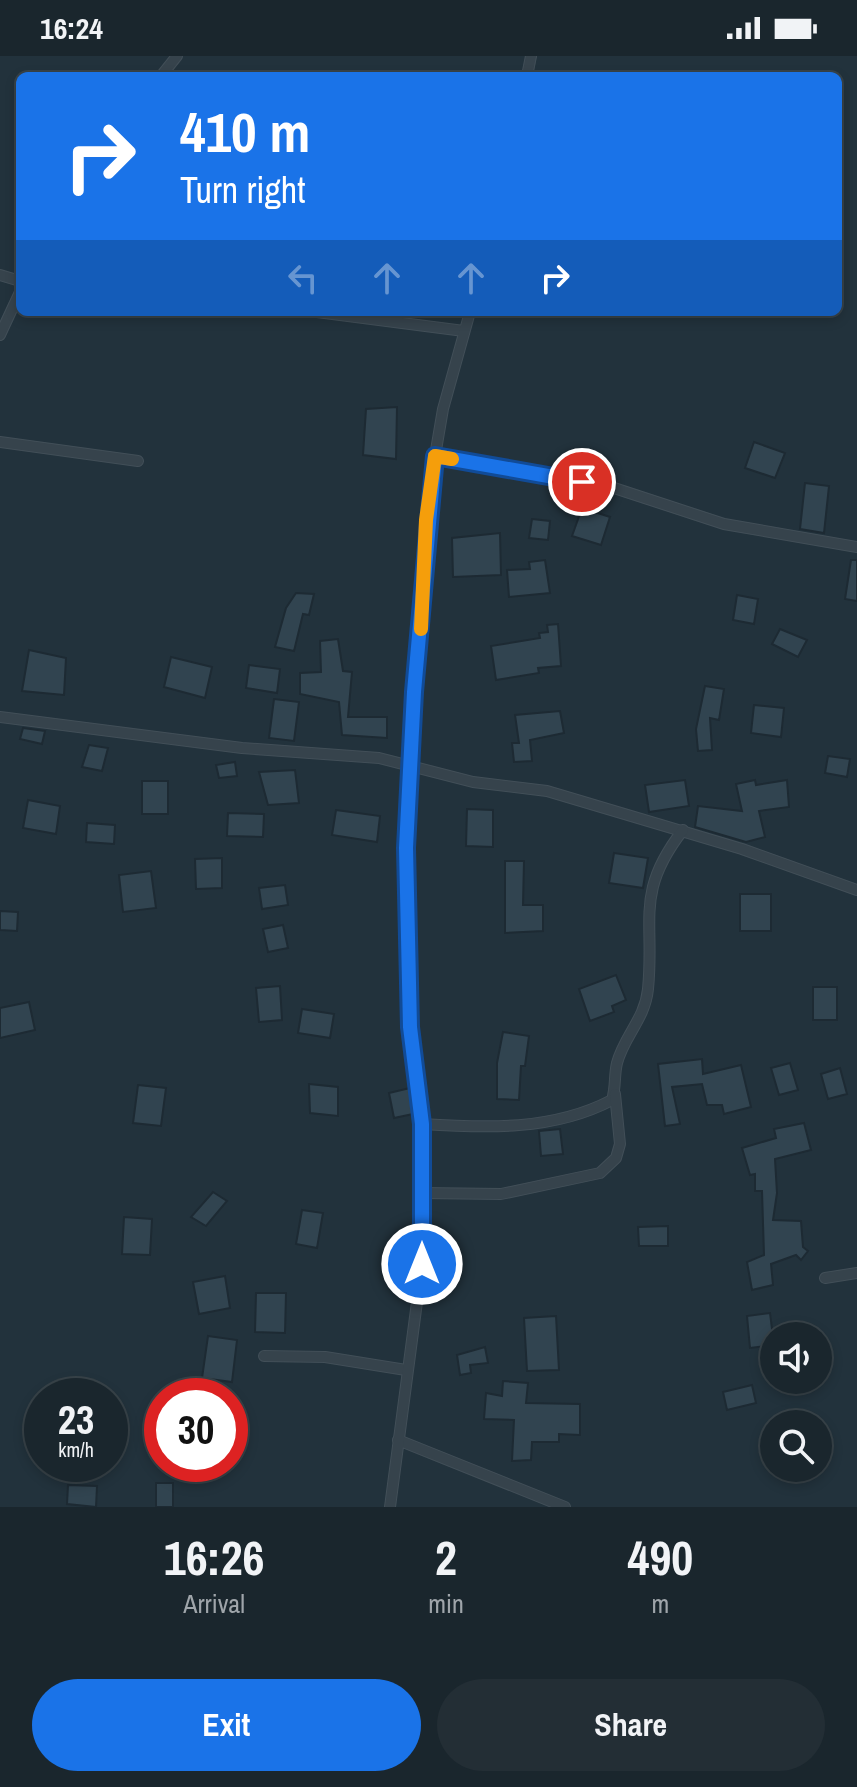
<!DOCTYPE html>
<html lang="en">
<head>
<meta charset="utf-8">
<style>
  body { margin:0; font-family:"Archivo Narrow",sans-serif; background:#232e35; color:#f1f3f6; height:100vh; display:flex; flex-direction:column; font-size:30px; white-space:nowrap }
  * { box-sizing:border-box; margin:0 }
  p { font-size:26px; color:#9fa5aa }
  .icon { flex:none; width:44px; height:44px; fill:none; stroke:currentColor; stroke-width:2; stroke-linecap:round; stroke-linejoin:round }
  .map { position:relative; height:1451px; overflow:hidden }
  .drawer { display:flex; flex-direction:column; background:#1a262d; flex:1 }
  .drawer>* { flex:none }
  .top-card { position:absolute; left:16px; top:16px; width:826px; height:244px; border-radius:12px; box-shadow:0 4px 12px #0003,0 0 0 2px #384349; background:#1a73e8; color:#fff; overflow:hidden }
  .tools { position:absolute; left:760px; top:1266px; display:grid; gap:16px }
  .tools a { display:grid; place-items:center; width:72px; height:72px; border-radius:50%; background:#1a262d; box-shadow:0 4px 12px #0003,0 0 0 2px #384349; font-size:40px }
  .speed { position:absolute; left:24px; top:1322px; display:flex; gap:16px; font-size:40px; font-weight:700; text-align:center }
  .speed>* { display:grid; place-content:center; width:104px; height:104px; border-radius:50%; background:#1a262d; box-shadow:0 4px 12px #0003,0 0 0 2px #384349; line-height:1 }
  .speed small { font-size:20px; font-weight:400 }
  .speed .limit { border:12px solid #d22; background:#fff; color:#111 }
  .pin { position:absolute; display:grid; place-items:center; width:68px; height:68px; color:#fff; margin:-34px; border:4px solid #fff; border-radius:50%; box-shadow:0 2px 8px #0007 }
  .me { position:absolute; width:88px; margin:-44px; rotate:0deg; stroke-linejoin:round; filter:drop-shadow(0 0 6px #0008) }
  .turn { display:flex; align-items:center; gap:28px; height:168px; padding:0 32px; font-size:36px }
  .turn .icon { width:104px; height:104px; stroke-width:2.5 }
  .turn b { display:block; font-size:56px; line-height:68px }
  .lanes { display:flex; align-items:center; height:76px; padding:0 32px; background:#0003; justify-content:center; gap:40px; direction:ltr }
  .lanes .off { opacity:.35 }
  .eta { display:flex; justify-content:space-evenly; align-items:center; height:136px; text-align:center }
  .eta b { font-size:48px; font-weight:700; line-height:56px }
  .button { display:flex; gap:16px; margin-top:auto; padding:16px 32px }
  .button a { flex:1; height:92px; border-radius:48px; background:#1a73e8; color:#fff; font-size:32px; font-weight:700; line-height:92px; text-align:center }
  .button a+a { background:#232e35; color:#f1f3f6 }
  .status { display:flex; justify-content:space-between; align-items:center; height:56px; padding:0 40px; background:#1a262d; direction:ltr }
  .status svg { height:22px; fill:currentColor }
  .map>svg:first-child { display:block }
</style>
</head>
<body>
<div class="status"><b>16:24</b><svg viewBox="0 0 49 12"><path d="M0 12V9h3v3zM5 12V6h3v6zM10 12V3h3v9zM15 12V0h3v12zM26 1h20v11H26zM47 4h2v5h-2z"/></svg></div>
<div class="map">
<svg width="857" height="1451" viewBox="0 0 857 1451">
  <rect width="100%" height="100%" fill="#22323c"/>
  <g fill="#314450" stroke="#1d2a33" stroke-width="2">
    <polygon points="397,351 396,403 363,399 366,353"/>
    <polygon points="754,386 785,397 775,422 745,412"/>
    <polygon points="805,427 829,430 824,477 800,473"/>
    <polygon points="582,452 610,461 601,489 572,480"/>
    <polygon points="532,463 550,465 548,484 529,482"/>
    <polygon points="500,477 501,519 453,521 452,482"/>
    <polygon points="545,504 550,537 509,541 507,514 530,513 529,506"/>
    <polygon points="851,504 857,504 857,545 845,543"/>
    <polygon points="296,537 314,538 309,559 303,558 294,595 275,591 286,552"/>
    <polygon points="737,539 758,543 754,568 733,564"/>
    <polygon points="558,568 561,610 538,612 539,617 496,624 491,590 540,582 539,577 548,576 547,569"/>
    <polygon points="780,573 807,584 798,601 772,588"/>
    <polygon points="338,583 343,615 352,616 348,661 387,661 387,682 342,679 339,646 300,638 300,617 321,616 320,585"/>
    <polygon points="29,594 66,602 64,639 22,635"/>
    <polygon points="171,601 212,611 205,642 164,631"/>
    <polygon points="249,609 280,613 277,637 246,632"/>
    <polygon points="705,630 724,633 719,664 710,662 712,694 698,695 696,673"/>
    <polygon points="274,643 299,646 294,685 269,682"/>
    <polygon points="754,649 784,652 781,681 751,677"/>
    <polygon points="560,655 564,677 530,684 532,705 514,706 512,687 519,687 515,659"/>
    <polygon points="23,672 45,675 42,688 20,683"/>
    <polygon points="89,689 108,692 102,715 82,711"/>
    <polygon points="828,700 850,703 847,721 825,717"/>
    <polygon points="235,706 237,720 219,722 216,709"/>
    <polygon points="295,714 299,747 268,749 259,716"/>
    <polygon points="685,724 689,750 649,756 645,729"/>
    <polygon points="755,724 756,729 787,724 789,751 759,755 765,781 746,786 695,771 698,750 742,755 736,728"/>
    <rect x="142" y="725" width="26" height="33"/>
    <polygon points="28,744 60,750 56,778 23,772"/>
    <polygon points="467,753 493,754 493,791 466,790"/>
    <polygon points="336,754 380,760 377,786 332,779"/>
    <polygon points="228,757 264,758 263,781 227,780"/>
    <polygon points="87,767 115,769 114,788 86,786"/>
    <polygon points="614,797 648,802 643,832 609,827"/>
    <polygon points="222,802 222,832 196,833 195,803"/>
    <polygon points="505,805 524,805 523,849 543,849 543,875 505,877"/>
    <polygon points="151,815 156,852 123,856 119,819"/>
    <polygon points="285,829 288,849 262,853 259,832"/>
    <rect x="740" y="838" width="31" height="37"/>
    <polygon points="0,855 18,856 17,875 0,874"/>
    <polygon points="283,869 288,892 268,896 263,873"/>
    <polygon points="616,919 626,944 612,950 614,956 590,965 579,933"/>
    <polygon points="280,930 282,964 259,966 256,932"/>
    <rect x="813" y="931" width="24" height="33"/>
    <polygon points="29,946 35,974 0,982 0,952"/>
    <polygon points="302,953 334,958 330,982 298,977"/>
    <polygon points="503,976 529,980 525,1010 521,1010 519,1044 497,1043 497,1007"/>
    <polygon points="702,1003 703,1018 741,1009 751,1051 724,1058 722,1049 707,1049 702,1028 672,1031 680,1068 665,1070 658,1008"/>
    <polygon points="790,1007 798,1034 779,1039 771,1012"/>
    <polygon points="840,1012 847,1038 828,1043 821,1018"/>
    <polygon points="309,1028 338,1031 338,1060 310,1057"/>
    <polygon points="138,1029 166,1032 161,1070 133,1067"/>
    <polygon points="410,1032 413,1058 394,1062 389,1037"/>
    <polygon points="804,1067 811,1094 775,1103 777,1137 773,1164 801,1165 803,1191 808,1195 801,1204 796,1199 771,1208 773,1229 752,1234 747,1206 764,1199 762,1135 755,1135 755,1118 750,1119 742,1092 776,1082 774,1073"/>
    <polygon points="560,1073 563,1098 541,1100 539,1075"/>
    <polygon points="213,1136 227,1145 206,1170 191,1161"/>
    <polygon points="302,1154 323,1157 317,1192 296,1188"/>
    <polygon points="124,1161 152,1163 150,1199 122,1198"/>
    <polygon points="668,1170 668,1190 639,1190 638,1171"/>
    <polygon points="225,1220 230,1252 199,1258 193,1226"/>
    <polygon points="256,1237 286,1237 285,1277 255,1276"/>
    <polygon points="770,1257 774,1289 750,1292 747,1260"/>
    <polygon points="556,1260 559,1314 527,1315 524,1262"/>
    <polygon points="208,1280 237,1284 232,1326 202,1322"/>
    <polygon points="485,1291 488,1307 470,1309 471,1317 460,1319 457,1299"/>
    <polygon points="503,1325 528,1327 526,1347 580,1348 580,1379 559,1378 559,1386 532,1386 531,1404 512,1405 514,1364 484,1363 486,1337 502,1340"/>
    <polygon points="752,1329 756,1347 727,1354 723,1336"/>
    <rect x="156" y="1427" width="17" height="24"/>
    <polygon points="68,1429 97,1430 96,1451 67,1448"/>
  </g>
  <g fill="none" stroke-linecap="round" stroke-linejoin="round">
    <defs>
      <g id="minor">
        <polyline points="161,20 177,0"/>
        <polyline points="527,20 531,0"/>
        <polyline points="0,219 20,225"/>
        <polyline points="317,256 464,275"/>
        <polyline points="0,279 20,236"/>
        <polyline points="0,386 138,405"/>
        <polyline points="435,400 608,430 724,468 857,491"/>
        <polyline points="0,661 242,692 379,702 473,726 547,735 742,793 857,834"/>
        <path d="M422 1068C486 1072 553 1075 612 1044 616 1031 614 1019 617 1007 624 980 645 963 648 933 655 864 634 837 683 774"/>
        <polyline points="422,1137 501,1138 600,1117 616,1102 620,1088 615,1038"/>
        <polyline points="825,1222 857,1217"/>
        <polyline points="264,1300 325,1301 406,1314"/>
        <polyline points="398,1384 565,1451"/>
        <polyline points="390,1451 422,1208 422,1068 410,971 406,814 414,636 435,400 443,353 470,256"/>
      </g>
    </defs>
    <use href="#minor" stroke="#424f58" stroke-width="12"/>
    <use href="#minor" stroke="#36434c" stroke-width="10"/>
  </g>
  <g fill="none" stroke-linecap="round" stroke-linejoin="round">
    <defs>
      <polyline id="route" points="422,1208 422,1068 410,971 406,792 414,636 435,400 582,426"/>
    </defs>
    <use href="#route" stroke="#114b97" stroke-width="20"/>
    <use href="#route" stroke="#1a73e8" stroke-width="14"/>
    <polyline stroke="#f59e0b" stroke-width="14" points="421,573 426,464 435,400 452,403"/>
  </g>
</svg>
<div class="tools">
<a><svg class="icon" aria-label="sound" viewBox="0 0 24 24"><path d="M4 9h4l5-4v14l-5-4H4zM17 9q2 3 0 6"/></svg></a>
<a><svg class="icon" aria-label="search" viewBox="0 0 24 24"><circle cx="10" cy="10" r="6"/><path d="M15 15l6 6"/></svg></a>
</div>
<div class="speed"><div>23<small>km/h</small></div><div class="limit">30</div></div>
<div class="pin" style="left:582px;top:426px;background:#d93025"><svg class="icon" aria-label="arrive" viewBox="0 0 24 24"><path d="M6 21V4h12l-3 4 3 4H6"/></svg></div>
<svg class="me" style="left:422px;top:1208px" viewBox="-20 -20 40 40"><circle r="17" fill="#1a73e8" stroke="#fff" stroke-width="3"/><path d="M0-11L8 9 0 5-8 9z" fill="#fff"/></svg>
<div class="top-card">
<div class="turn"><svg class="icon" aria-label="right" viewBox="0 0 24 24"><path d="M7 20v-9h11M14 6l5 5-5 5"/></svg><div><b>410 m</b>Turn right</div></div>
<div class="lanes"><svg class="icon off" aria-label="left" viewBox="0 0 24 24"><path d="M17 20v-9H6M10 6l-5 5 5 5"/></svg><svg class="icon off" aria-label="ahead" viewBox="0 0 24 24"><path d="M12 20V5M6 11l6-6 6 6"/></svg><svg class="icon off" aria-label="ahead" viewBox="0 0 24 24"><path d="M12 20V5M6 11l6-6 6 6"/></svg><svg class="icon" aria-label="right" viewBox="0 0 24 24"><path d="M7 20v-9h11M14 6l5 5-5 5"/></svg></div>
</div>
</div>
<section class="drawer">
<div class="eta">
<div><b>16:26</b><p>Arrival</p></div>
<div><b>2</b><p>min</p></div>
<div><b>490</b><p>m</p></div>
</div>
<div class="button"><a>Exit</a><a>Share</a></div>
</section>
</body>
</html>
